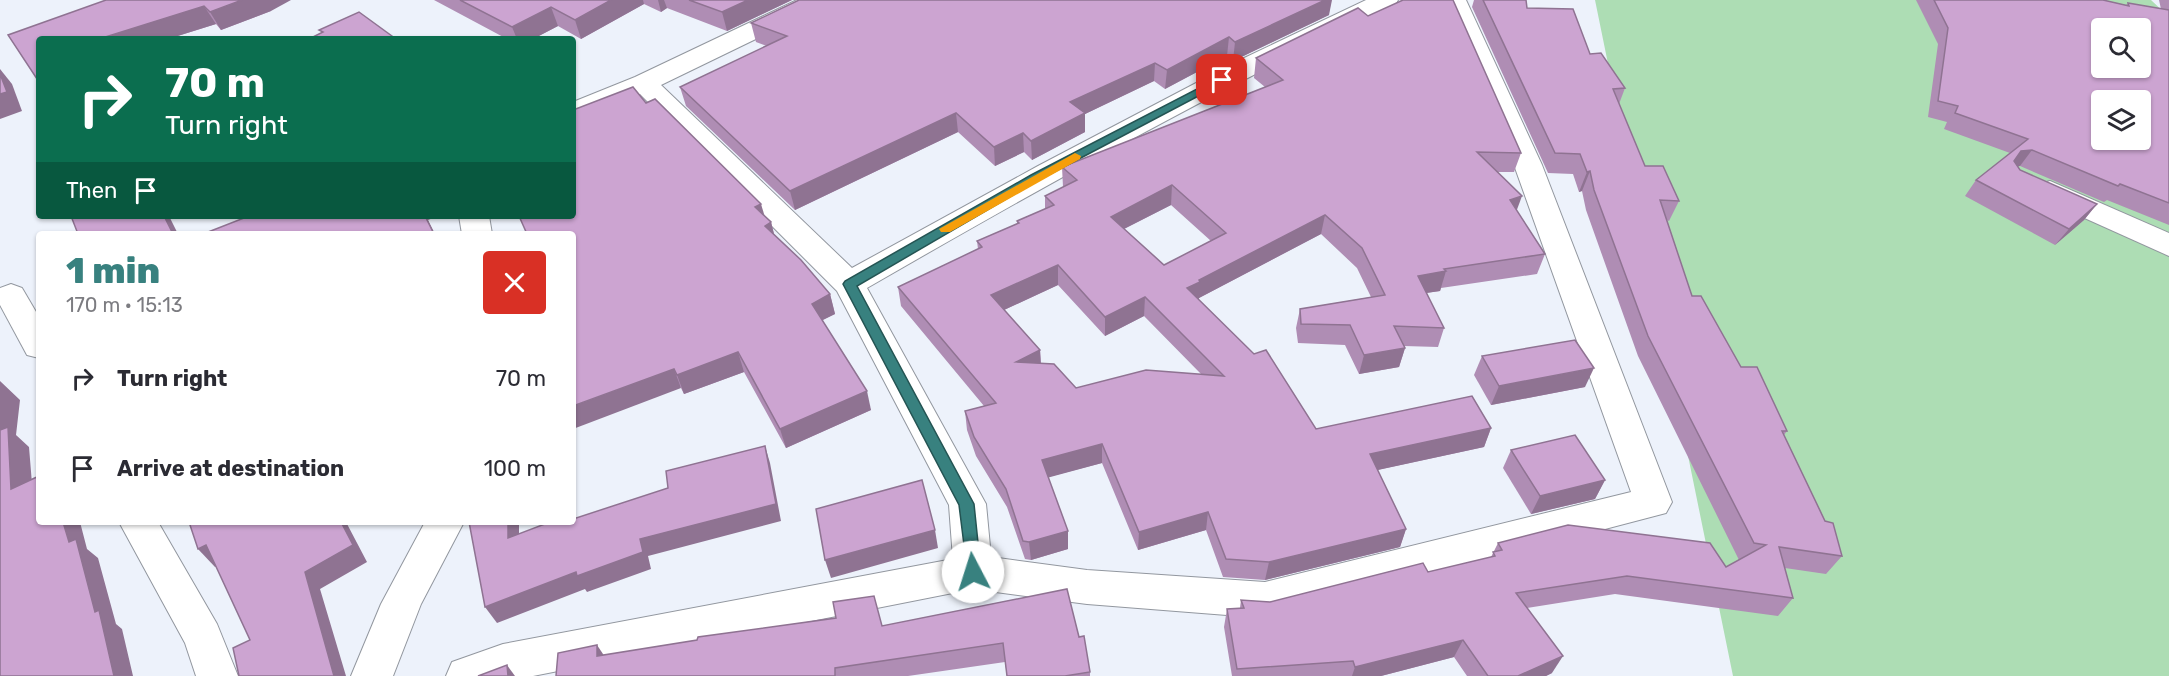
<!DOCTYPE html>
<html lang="en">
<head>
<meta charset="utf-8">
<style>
  body { margin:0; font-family:Rubik,sans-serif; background:#f2f2f3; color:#2b2b33; height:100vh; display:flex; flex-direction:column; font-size:22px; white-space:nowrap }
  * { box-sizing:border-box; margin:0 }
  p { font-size:20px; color:#7c7c81 }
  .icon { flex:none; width:33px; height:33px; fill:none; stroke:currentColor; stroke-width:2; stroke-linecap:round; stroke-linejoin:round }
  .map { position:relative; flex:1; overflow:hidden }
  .drawer { position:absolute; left:36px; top:231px; width:540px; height:294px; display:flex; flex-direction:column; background:#fff; border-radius:6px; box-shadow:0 2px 4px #0004 }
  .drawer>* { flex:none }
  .top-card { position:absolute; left:36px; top:36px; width:540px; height:183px; border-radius:6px; box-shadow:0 2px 4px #0004; background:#0b6e4f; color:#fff; overflow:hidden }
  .tools { position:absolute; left:2091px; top:18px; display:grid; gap:12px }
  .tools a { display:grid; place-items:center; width:60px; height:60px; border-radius:6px; background:#fff; box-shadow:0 2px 4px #0004; font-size:30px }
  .pin { position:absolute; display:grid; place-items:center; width:51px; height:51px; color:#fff; margin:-26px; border-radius:12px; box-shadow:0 3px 9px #0006 }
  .me { position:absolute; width:66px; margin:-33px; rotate:355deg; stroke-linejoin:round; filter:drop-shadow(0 0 4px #0008) }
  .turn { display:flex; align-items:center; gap:21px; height:126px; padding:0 30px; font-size:27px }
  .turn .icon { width:78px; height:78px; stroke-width:2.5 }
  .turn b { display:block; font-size:42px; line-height:51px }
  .then { display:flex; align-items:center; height:57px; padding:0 30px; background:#0003; gap:12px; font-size:22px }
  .round { display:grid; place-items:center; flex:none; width:63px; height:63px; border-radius:6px; background:#f2f2f3 }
  .head { display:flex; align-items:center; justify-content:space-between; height:102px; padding:0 30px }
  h1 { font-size:36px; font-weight:800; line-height:45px; color:#38817f }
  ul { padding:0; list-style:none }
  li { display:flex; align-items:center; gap:18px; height:90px; padding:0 30px }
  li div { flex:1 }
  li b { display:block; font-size:22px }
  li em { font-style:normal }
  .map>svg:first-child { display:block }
</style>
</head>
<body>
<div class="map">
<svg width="2169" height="676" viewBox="0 0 2169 676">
  <rect width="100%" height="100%" fill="#edf2fb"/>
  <path fill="#adddb4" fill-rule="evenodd" d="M1595 0H2151L2169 17V676H1733ZM2102 28H2140V68H2102ZM2102 100H2140V140H2102Z"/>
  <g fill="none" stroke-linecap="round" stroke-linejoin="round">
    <defs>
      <g id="minor">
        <path d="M797 0H829L826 5 661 85 852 268 1038 166 1240 60 1366 0H1398L1395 5C1214 91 1040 188 867 288L986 504 991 557 1087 570 1265 582 1631 492 1514 165 1442 0H1466L1542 165 1672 502 1666 513 1265 618 1087 604 973 589 533 676H446L452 662 503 644 953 559 949 505 837 291 640 94 573 120V102L635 77Z"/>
        <polygon points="2050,181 2169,233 2169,256 2040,198 2035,191 2040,184"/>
        <polygon points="459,216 489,216 492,234 462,234"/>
        <polygon points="11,284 22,288 39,317 39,358 27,355 0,305 0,288"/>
        <polygon points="119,522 158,522 217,624 238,676 196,676 185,643"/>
        <polygon points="425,522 464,522 421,604 393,676 351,676 381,604"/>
      </g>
    </defs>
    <use href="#minor" stroke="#92979f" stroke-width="2"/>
    <use href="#minor" fill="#fff" fill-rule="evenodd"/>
  </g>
  <g fill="#af8db4" fill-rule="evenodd">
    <polygon points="106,0 271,11 221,30 216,24 168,39 39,39"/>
    <polygon points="434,0 792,0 727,31 667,8 661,12 644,4 581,39 558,26 533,39 507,39"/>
    <polygon points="1474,0 1526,0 1527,8 1590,54 1625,88 1619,104 1645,166 1679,201 1669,221 1667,220 1692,296 1741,367 1787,431 1784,435 1842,556 1826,574 1785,568 1793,598 1778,616 1615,594 1527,608 1552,673 1546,676 1467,676 1454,657 1381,676 1232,676 1224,627 1227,609 1240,608 1241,600 1270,602 1428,572 1491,557 1498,543 1726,567 1739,560 1638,356 1586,210 1582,191 1579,192 1573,174 1548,173 1472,7"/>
    <polygon points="1916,0 2103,0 2126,5 2128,3 2161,9 2159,0 2169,0 2169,225 2107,200 2104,202 2020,166 2018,166 2020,170 2097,204 2084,220 2055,245 1965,196 1976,180 2010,153 1944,129 1947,122 1928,117 1938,44"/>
    <polygon points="1329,15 1233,61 1227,56 1165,89 1154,81 1085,114 1085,132 1032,160 1024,152 995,166 958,132 795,210 686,106 680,87 767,46 756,42 751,23"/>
    <path d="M1256 58 1521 153 1514 172H1498L1517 211 1545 254 1537 274 1441 288 1440 291 1426 293 1444 328 1438 347 1404 346 1405 348 1399 367 1359 374 1345 345 1298 343 1296 328 1300 309 1371 297 1357 268 1321 234 1199 298V300L1316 429 1491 428 1484 447 1377 470 1406 529 1400 547 1265 580 1223 577 1206 530 1138 550 1102 463 1048 477 1068 531V549L1031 560 1025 559 1007 507 976 456 967 430 965 411 984 406 901 306 898 287 978 249 977 241 1017 224V221L1045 209V196L1063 187 1062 167 1265 87 1254 78ZM1171 205 1211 241 1164 265 1124 229ZM1058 285 1105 336 1144 316 1201 374 1076 388 1041 363 1040 350 1004 310Z"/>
    <polygon points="646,103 771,222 774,234 830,294 835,314 822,320 871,410 786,448 744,372 684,394 681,388 573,234 573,216"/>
    <polygon points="1482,356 1585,387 1491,405 1474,375"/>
    <polygon points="1511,450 1605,480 1595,499 1531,514 1503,468"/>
    <polygon points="882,626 1079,637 1090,672 1090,676 1007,676 1005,662 908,676 556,676 603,655"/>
  </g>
  <g fill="#8f7392">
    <polygon points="242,0 291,0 271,11 221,30 210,12"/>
    <polygon points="611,0 643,0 644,4 581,39 575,20"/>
    <polygon points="658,0 664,0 667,8 661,12"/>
    <polygon points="748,0 792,0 727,31 722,12"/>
    <polygon points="1325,0 1332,0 1329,15 1233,61 1235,42"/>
    <polygon points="204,6 216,24 168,39 99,39"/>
    <polygon points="551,7 558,26 533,39 517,39 512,27"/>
    <polygon points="1229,37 1227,56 1165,89 1167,70"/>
    <polygon points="1155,63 1154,81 1085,114 1085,132 1032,160 1031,141 1070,102"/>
    <polygon points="0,69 12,84 22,111 0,119"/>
    <polygon points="956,113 958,132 795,210 790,191"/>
    <polygon points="1023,133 1024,152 995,166 994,147"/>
    <polygon points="2032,150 2020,166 2009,168 2021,151"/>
    <polygon points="1590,171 1582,191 1579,192 1587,172"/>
    <polygon points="1172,185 1171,205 1110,236 1111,217"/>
    <polygon points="1522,196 1515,215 1510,200"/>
    <polygon points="761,204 767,224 755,207"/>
    <polygon points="2097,204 2084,220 2055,245 2069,229"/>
    <polygon points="1325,215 1321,234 1199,298 1198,301 1187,288 1199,280"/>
    <polygon points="164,216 169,216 178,234 173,234"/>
    <polygon points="425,216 438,216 428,220 435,234 434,234"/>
    <polygon points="771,222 776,242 765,226"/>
    <polygon points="1058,265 1058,285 993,315 991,295"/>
    <polygon points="1446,271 1440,291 1412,295 1418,276"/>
    <polygon points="830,294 835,314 817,323 812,304"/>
    <polygon points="1145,297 1144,316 1105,336 1105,317"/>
    <polygon points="1405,348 1399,367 1359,374 1364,355"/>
    <polygon points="1040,350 1041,369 1016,362"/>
    <polygon points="738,352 744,372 684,394 677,375"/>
    <polygon points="1594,368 1585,387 1491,405 1499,386"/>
    <polygon points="674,369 681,388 573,429 573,406"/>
    <polygon points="0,381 20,400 16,435 29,447 34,508 11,489 0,441"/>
    <polygon points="867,391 871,410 786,448 780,429"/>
    <polygon points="1491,428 1484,447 1364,473 1370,454"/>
    <polygon points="1102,444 1102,463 1043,479 1042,460"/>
    <polygon points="765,446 770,463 781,521 648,556 651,569 587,592 585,589 497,623 485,607 640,539"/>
    <polygon points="1605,480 1595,499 1531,514 1540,496"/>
    <polygon points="1208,512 1206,530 1138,550 1139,532"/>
    <polygon points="63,522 80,522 87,549 98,558 116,624 122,629 133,676 114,676 69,542"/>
    <polygon points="341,522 346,522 367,562 320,589 346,676 334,676 305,572"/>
    <polygon points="508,522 519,522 519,554 508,538"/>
    <polygon points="1406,529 1400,547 1265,580 1269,562"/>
    <polygon points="935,530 938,548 831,578 825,560"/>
    <polygon points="1068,531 1068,549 1031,560 1029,542"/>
    <polygon points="206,545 224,563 215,567 198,549"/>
    <polygon points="1463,640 1454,657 1381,676 1352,676 1355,667"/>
    <polygon points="597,645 609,663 597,656"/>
    <polygon points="1563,656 1552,673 1546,676 1518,676"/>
    <polygon points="507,665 515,676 508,676"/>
  </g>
  <g fill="#cca4d1" stroke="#8f7392" stroke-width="1.5" fill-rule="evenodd">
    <polygon points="106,0 242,0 210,12 204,6 99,39 39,39 39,82 8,35"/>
    <polygon points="460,0 611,0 575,20 551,7 512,27"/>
    <polygon points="689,0 748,0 722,12"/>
    <polygon points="799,0 1325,0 1235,42 1229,37 1167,70 1155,63 1070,102 1085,113 1031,141 1023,133 994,147 956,113 790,191 680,87 787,36 751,23"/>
    <path d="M1403 0H1453L1521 153 1477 152 1522 196 1510 200 1545 254 1444 269 1446 271 1418 276 1444 328 1394 326 1405 348 1364 355 1350 325 1301 324 1300 309 1385 295 1362 248 1325 215 1199 280 1200 282 1187 288 1254 354 1266 350 1316 429 1472 396 1491 428 1370 454 1406 529 1269 562 1226 559 1208 512 1139 532 1102 444 1042 460 1068 531 1029 542 1023 541 1006 489 974 437 965 411 996 403 898 287 982 247 977 241 1019 223 1017 221 1054 205 1045 196 1077 180 1062 167 1283 80 1256 58 1358 8 1368 16ZM1172 185 1226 233 1164 265 1111 217ZM1058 265 1105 317 1145 297 1224 376 1146 370 1076 388 1054 364 1016 362 1040 350 991 295Z"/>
    <polygon points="1483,0 1526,0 1527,8 1573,9 1590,54 1601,53 1625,88 1613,89 1645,166 1663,166 1679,201 1660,200 1692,296 1701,296 1741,367 1757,367 1787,431 1782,431 1825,521 1833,523 1842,556 1779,547 1793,598 1627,576 1516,593 1563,656 1518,676 1488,676 1463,640 1355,667 1353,661 1237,669 1227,609 1244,608 1241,600 1270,602 1423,563 1428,572 1495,556 1493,552 1502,550 1498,543 1568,525 1710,543 1726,567 1766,545 1754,543 1648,336 1594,190 1590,171 1587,172 1580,154 1555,153"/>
    <path d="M1934 0H2103L2129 6 2128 3 2169 10V203L2120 184 2118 186 2032 150 2021 151 2014 161 2020 170 2097 204 2069 229 1976 180 2028 139 1955 113 1958 106 1938 101 1948 28ZM2102 28H2140V68H2102ZM2102 100H2140V140H2102Z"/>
    <polygon points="359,12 396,39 309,39 323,32 319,30"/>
    <polygon points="0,74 7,92 0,94"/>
    <polygon points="633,87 646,103 655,99 761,204 755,207 771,222 765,226 801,260 830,294 812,304 867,391 780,429 738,352 677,375 674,369 573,406 573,234 527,234 519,216 573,216 573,110"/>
    <polygon points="71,216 164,216 173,234 78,234"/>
    <polygon points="249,216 425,216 434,234 344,234 343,232 337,234 203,234"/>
    <polygon points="1575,340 1594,368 1499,386 1482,356"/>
    <polygon points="8,427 11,489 39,476 39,522 63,522 69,542 76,539 95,612 99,610 114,676 0,676 0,430"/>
    <polygon points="1575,435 1605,480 1540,496 1511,450"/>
    <polygon points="765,446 776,504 640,539 643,552 577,576 576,572 485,607 469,522 508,522 508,538 550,522 559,522 559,523 564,522 573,522 573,519 668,488 666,471"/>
    <polygon points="922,480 935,530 825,560 816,509"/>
    <polygon points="189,522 341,522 353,545 305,572 334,676 239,676 233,648 250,640 206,545 198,549"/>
    <polygon points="1067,589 1079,637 1084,636 1090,672 1065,676 1007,676 1003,643 835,668 835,676 556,676 558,653 597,645 597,656 697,640 698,637 836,618 833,602 874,596 882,626"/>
    <polygon points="507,665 508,676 478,676"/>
  </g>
  <polygon fill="#38817f" stroke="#245453" stroke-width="1.5" points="1222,76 1225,77 1225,82 1039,180 857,286 974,504 981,572 979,577 973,579 968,577 959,505 843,284 845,281 1031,175"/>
  <polygon fill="#f59e0b" points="1075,153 1081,156 1080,159 950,232 941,232 939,229"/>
</svg>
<div class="tools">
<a><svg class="icon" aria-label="search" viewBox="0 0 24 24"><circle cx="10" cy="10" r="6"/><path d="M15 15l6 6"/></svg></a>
<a><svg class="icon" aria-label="layers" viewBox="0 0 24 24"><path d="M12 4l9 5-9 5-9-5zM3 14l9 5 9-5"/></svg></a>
</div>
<div class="pin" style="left:1222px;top:80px;background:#d93025"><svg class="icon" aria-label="arrive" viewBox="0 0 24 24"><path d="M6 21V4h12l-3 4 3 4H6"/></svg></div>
<svg class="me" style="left:973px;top:572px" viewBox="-20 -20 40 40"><circle r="19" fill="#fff"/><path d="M0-13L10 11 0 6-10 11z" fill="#38817f"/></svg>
<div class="top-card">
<div class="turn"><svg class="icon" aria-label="right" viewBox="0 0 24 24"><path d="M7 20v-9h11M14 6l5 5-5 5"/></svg><div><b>70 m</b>Turn right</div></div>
<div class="then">Then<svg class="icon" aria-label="arrive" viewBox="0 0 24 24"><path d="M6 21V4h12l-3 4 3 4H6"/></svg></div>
</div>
<section class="drawer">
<div class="head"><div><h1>1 min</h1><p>170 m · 15:13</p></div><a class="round" style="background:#d93025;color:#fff"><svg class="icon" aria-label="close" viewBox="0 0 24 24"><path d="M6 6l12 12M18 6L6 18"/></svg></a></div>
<ul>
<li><svg class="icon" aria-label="right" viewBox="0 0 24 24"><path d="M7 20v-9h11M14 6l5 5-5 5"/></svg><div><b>Turn right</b></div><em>70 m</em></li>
<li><svg class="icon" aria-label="arrive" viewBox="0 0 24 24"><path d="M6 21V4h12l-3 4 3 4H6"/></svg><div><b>Arrive at destination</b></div><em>100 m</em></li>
</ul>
</section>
</div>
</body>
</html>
